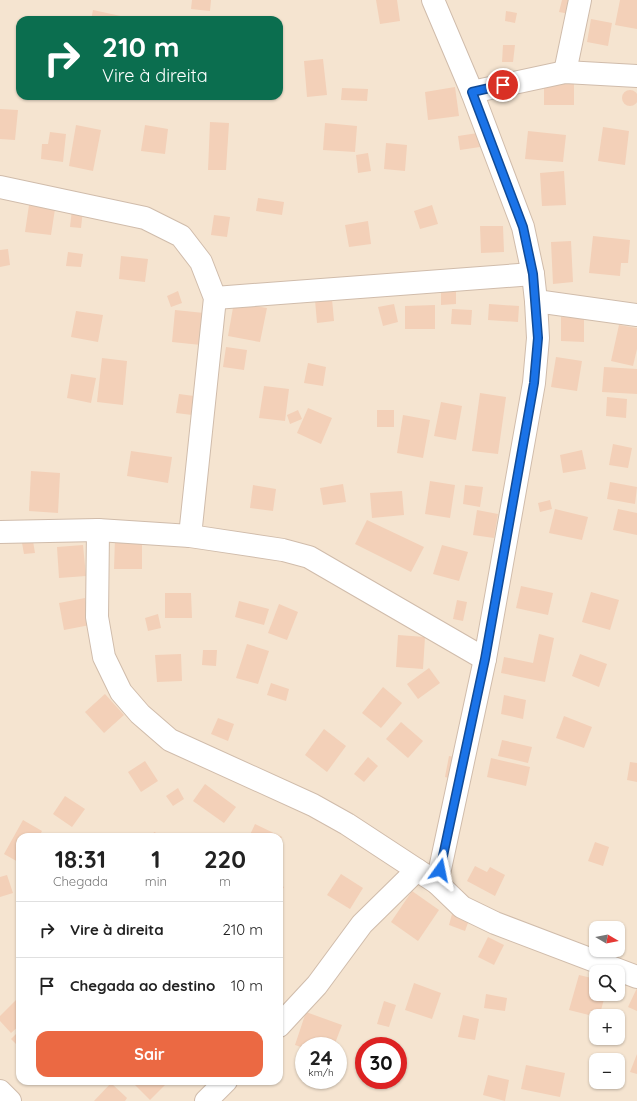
<!DOCTYPE html>
<html lang="pt">
<head>
<meta charset="utf-8">
<style>
  body { margin:0; font-family:Quicksand,sans-serif; background:#f2f2f2; color:#222; height:100vh; display:flex; flex-direction:column; font-size:15px; white-space:nowrap }
  * { box-sizing:border-box; margin:0 }
  p { font-size:13px; color:#767676 }
  .icon { flex:none; width:22px; height:22px; fill:none; stroke:currentColor; stroke-width:2; stroke-linecap:round; stroke-linejoin:round }
  .map { position:relative; flex:1; overflow:hidden }
  .side { position:absolute; left:16px; top:833px; width:267px; height:252px; display:flex; flex-direction:column; background:#fff; border-radius:12px; box-shadow:0 1px 3px #0004 }
  .side>* { flex:none }
  .banner { position:absolute; left:16px; top:16px; width:267px; height:84px; border-radius:12px; box-shadow:0 1px 3px #0004; background:#0b6e4f; color:#fff; overflow:hidden }
  .needle { width:26px; rotate:100deg }
  .tools { position:absolute; left:589px; top:921px; display:grid; gap:8px }
  .tools a { display:grid; place-items:center; width:36px; height:36px; border-radius:8px; background:#fff; box-shadow:0 1px 3px #0004; font-size:20px }
  .speed { position:absolute; left:295px; top:1037px; display:flex; gap:8px; font-size:20px; font-weight:700; text-align:center }
  .speed>* { display:grid; place-content:center; width:52px; height:52px; border-radius:50%; background:#fff; box-shadow:0 1px 3px #0004; line-height:1 }
  .speed small { font-size:10px; font-weight:400 }
  .speed .limit { border:6px solid #d22; background:#fff; color:#111 }
  .pin { position:absolute; display:grid; place-items:center; width:34px; height:34px; color:#fff; margin:-17px; border:2px solid #fff; border-radius:50%; box-shadow:0 1px 4px #0007 }
  .me { position:absolute; width:44px; margin:-22px; rotate:12deg; stroke-linejoin:round; filter:drop-shadow(0 0 3px #0008) }
  .turn { display:flex; align-items:center; gap:14px; height:84px; padding:0 20px; font-size:18px }
  .turn .icon { width:52px; height:52px; stroke-width:2.5 }
  .turn b { display:block; font-size:28px; line-height:34px }
  .eta { display:flex; justify-content:space-evenly; align-items:center; height:68px; text-align:center }
  .eta b { font-size:24px; font-weight:800; line-height:28px }
  .button { display:flex; gap:8px; margin-top:auto; padding:8px 20px }
  .button a { flex:1; height:46px; border-radius:12px; background:#eb6943; color:#fff; font-size:16px; font-weight:800; line-height:46px; text-align:center }
  ul { padding:0; list-style:none }
  li { display:flex; align-items:center; gap:12px; height:56px; padding:0 20px; border-top:1px solid #e0e0e0 }
  li div { flex:1 }
  li b { display:block; font-size:15px }
  li em { font-style:normal }
  .map>svg:first-child { display:block }
</style>
</head>
<body>
<div class="map">
<svg width="637" height="1101" viewBox="0 0 637 1101">
  <rect width="100%" height="100%" fill="#fdf2e2"/>
  <path fill="#f5e4d0" fill-rule="evenodd" d="M0 0H637V1101H0ZM20 20H279V96H20ZM20 837H279V1081H20ZM596 928H618V950H596ZM596 972H618V994H596ZM596 1016H618V1038H596ZM304 1046H338V1080H304ZM364 1046H398V1080H364ZM596 1060H618V1082H596Z"/>
  <g fill="#f3d0b8">
    <polygon points="192,0 211,0 210,11 191,9"/>
    <polygon points="376,0 397,0 400,21 380,24"/>
    <polygon points="562,0 578,0 575,15 559,12"/>
    <polygon points="620,0 637,0 637,29 615,25"/>
    <polygon points="93,10 130,18 130,20 91,20"/>
    <polygon points="506,11 517,13 515,23 505,21"/>
    <polygon points="591,19 612,23 608,46 587,42"/>
    <polygon points="503,45 515,45 513,62 502,62"/>
    <polygon points="279,56 282,56 280,88 279,88"/>
    <polygon points="323,59 327,95 307,97 304,61"/>
    <polygon points="574,81 574,105 544,105 544,82"/>
    <polygon points="455,87 459,116 428,120 425,92"/>
    <polygon points="342,88 368,89 367,101 341,100"/>
    <circle cx="630" cy="98" r="8"/>
    <polygon points="0,109 18,110 15,140 0,139"/>
    <polygon points="210,122 229,123 226,170 208,170"/>
    <polygon points="325,123 357,126 355,152 323,150"/>
    <polygon points="76,125 101,130 93,171 69,166"/>
    <polygon points="145,125 168,129 165,154 141,151"/>
    <polygon points="603,127 629,131 625,165 598,161"/>
    <polygon points="528,131 566,135 563,162 525,159"/>
    <polygon points="50,132 66,134 63,162 41,159 42,144 48,144"/>
    <polygon points="478,133 480,147 460,150 458,136"/>
    <polygon points="386,143 407,145 405,171 384,169"/>
    <polygon points="368,153 371,171 358,173 356,155"/>
    <polygon points="564,171 566,205 542,206 540,173"/>
    <polygon points="258,198 284,202 282,215 256,211"/>
    <polygon points="29,205 55,209 51,235 25,232"/>
    <polygon points="432,205 438,224 420,229 414,211"/>
    <polygon points="72,209 83,210 81,228 70,227"/>
    <polygon points="214,215 230,217 227,237 211,235"/>
    <polygon points="368,221 371,244 349,247 345,225"/>
    <polygon points="480,226 503,226 504,252 481,253"/>
    <polygon points="593,236 630,240 628,263 621,263 620,276 589,273"/>
    <polygon points="571,241 573,282 553,284 551,242"/>
    <polygon points="8,249 10,265 0,267 0,250"/>
    <polygon points="68,252 83,254 81,267 66,266"/>
    <polygon points="121,256 148,259 145,282 119,279"/>
    <polygon points="441,285 456,285 456,304 441,305"/>
    <polygon points="178,291 182,303 171,307 167,296"/>
    <polygon points="332,299 334,321 317,323 315,300"/>
    <polygon points="234,302 267,308 260,342 228,336"/>
    <polygon points="394,304 398,322 383,326 378,307"/>
    <polygon points="489,304 519,306 518,322 488,320"/>
    <polygon points="435,305 435,329 405,329 405,306"/>
    <polygon points="452,309 472,310 471,325 451,324"/>
    <polygon points="175,310 204,313 201,345 172,342"/>
    <polygon points="76,311 103,315 98,342 71,337"/>
    <polygon points="561,317 584,318 584,342 561,341"/>
    <polygon points="619,325 637,328 637,349 633,366 611,361"/>
    <polygon points="226,347 247,350 244,370 223,367"/>
    <polygon points="556,357 582,361 577,391 551,387"/>
    <polygon points="102,358 127,361 123,405 97,402"/>
    <polygon points="308,363 326,367 323,386 304,383"/>
    <polygon points="604,367 637,369 637,394 602,392"/>
    <polygon points="71,374 96,378 91,403 67,398"/>
    <polygon points="264,386 289,389 285,421 259,418"/>
    <polygon points="480,393 506,397 498,454 472,451"/>
    <polygon points="179,394 194,396 192,415 176,413"/>
    <polygon points="607,397 627,399 626,418 606,416"/>
    <polygon points="441,402 462,406 456,440 434,436"/>
    <polygon points="308,408 332,418 321,444 297,433"/>
    <polygon points="298,410 302,419 290,424 287,415"/>
    <rect x="377" y="410" width="17" height="17"/>
    <polygon points="403,415 430,420 423,458 397,453"/>
    <polygon points="613,444 632,448 628,468 609,465"/>
    <polygon points="582,450 586,469 563,473 560,455"/>
    <polygon points="131,451 172,457 168,483 127,476"/>
    <polygon points="31,471 60,473 58,513 29,511"/>
    <polygon points="430,481 455,485 450,518 425,514"/>
    <polygon points="610,482 637,487 635,504 607,499"/>
    <polygon points="343,484 346,502 323,505 320,488"/>
    <polygon points="253,485 276,489 273,511 250,508"/>
    <polygon points="465,485 483,487 480,507 463,504"/>
    <polygon points="402,491 404,515 372,518 370,493"/>
    <polygon points="550,500 552,509 540,512 538,503"/>
    <polygon points="555,509 588,517 582,540 549,533"/>
    <polygon points="618,509 637,513 637,535 613,530"/>
    <polygon points="477,510 498,514 494,538 473,535"/>
    <polygon points="367,520 424,547 411,572 355,544"/>
    <polygon points="115,538 142,538 142,569 114,569"/>
    <polygon points="33,541 35,553 24,554 22,543"/>
    <polygon points="83,545 86,576 59,578 57,547"/>
    <polygon points="442,545 468,552 459,581 433,574"/>
    <polygon points="521,586 553,593 548,615 516,608"/>
    <polygon points="591,592 619,600 610,630 582,622"/>
    <polygon points="165,593 191,593 192,618 165,618"/>
    <polygon points="85,598 90,625 64,630 59,603"/>
    <polygon points="457,600 467,602 463,621 453,619"/>
    <polygon points="239,601 269,609 264,625 235,617"/>
    <polygon points="279,604 298,612 287,640 268,633"/>
    <polygon points="158,614 161,628 148,631 145,618"/>
    <polygon points="539,634 554,638 545,682 501,673 504,657 533,663"/>
    <polygon points="398,635 425,637 423,669 396,667"/>
    <polygon points="247,644 269,651 258,684 236,678"/>
    <polygon points="203,650 217,650 216,666 202,665"/>
    <polygon points="181,654 182,681 157,682 155,655"/>
    <polygon points="580,654 607,664 599,687 572,676"/>
    <polygon points="429,668 440,683 418,699 407,684"/>
    <polygon points="271,683 289,689 286,701 267,695"/>
    <polygon points="383,687 402,703 381,728 362,713"/>
    <polygon points="105,694 124,715 104,733 85,712"/>
    <polygon points="504,695 526,700 523,719 501,714"/>
    <polygon points="564,716 592,727 584,748 556,738"/>
    <polygon points="218,718 234,724 228,741 211,734"/>
    <polygon points="401,722 423,741 408,758 386,739"/>
    <polygon points="324,729 346,746 327,772 305,755"/>
    <polygon points="502,740 532,747 528,763 498,756"/>
    <polygon points="449,756 460,758 456,780 445,777"/>
    <polygon points="368,757 378,766 364,782 354,774"/>
    <polygon points="491,758 530,767 526,786 487,777"/>
    <polygon points="145,761 158,781 141,792 128,772"/>
    <polygon points="630,762 637,763 637,782 627,780"/>
    <polygon points="205,784 236,807 224,823 193,801"/>
    <polygon points="178,788 184,799 173,806 166,796"/>
    <polygon points="65,796 85,809 72,827 53,814"/>
    <polygon points="23,820 42,831 39,837 20,837 20,863 4,854"/>
    <polygon points="255,824 282,837 279,842 279,837 249,837"/>
    <polygon points="154,832 166,837 152,837"/>
    <polygon points="595,842 609,847 603,866 588,861"/>
    <polygon points="475,866 487,872 490,867 505,875 495,896 467,881"/>
    <polygon points="341,874 363,888 350,909 327,895"/>
    <polygon points="7,875 13,893 0,897 0,877"/>
    <polygon points="279,884 284,887 279,895"/>
    <polygon points="412,891 439,910 418,941 391,922"/>
    <polygon points="452,914 469,920 465,931 449,925"/>
    <polygon points="603,922 624,925 621,945 618,945 618,928 602,928"/>
    <polygon points="488,937 504,945 494,965 478,957"/>
    <polygon points="579,975 596,979 596,994 600,994 599,998 604,999 600,1014 590,1011 589,1015 569,1010"/>
    <polygon points="414,983 441,993 432,1019 405,1010"/>
    <polygon points="637,988 637,1011 628,1007"/>
    <polygon points="486,994 507,998 505,1011 484,1008"/>
    <polygon points="20,996 20,1025 11,1033 0,1021 0,1016"/>
    <polygon points="384,1001 396,1005 389,1027 377,1024"/>
    <polygon points="306,1012 342,1025 334,1046 304,1046 304,1048 295,1045"/>
    <polygon points="463,1015 479,1019 475,1040 458,1037"/>
    <polygon points="20,1030 20,1048 11,1039"/>
    <polygon points="368,1042 384,1044 383,1046 368,1046"/>
    <polygon points="637,1054 637,1074 630,1072"/>
    <polygon points="526,1065 565,1073 560,1097 521,1089"/>
    <polygon points="488,1075 509,1080 505,1101 483,1095"/>
    <polygon points="135,1081 169,1081 150,1100 133,1083"/>
    <polygon points="111,1083 127,1098 125,1101 94,1101"/>
  </g>
  <g fill="none" stroke-linecap="round" stroke-linejoin="round">
    <defs>
      <g id="minor">
        <polyline points="433,0 472,92 523,227 533,274 536,301 538,338 534,383 485,659 437,883 462,907 495,923 637,977"/>
        <polyline points="565,72 580,0"/>
        <polyline points="472,92 565,72 637,76"/>
        <polyline points="0,187 145,218 181,236 201,262 215,298 190,536"/>
        <polyline points="215,298 533,274"/>
        <polyline points="536,301 637,315"/>
        <polyline points="98,530 97,617 104,657 121,692 140,714 170,740 313,805 347,824 437,883"/>
        <polyline points="0,532 98,530 190,536 283,550 309,557 485,659"/>
        <polyline points="279,1026 317,985 362,924 417,870"/>
        <polyline points="0,1091 10,1101"/>
        <polyline points="206,1101 226,1081"/>
      </g>
    </defs>
    <use href="#minor" stroke="#d0bcab" stroke-width="24"/>
    <use href="#minor" stroke="#fff" stroke-width="22"/>
  </g>
  <g fill="none" stroke-linecap="round" stroke-linejoin="round">
    <defs>
      <polyline id="route" points="440,870 485,659 534,383 538,338 533,274 523,227 472,92 503,85"/>
    </defs>
    <use href="#route" stroke="#114b97" stroke-width="10"/>
    <use href="#route" stroke="#1a73e8" stroke-width="7"/>
  </g>
</svg>
<div class="tools">
<a><svg class="needle" viewBox="-14 -14 28 28"><path d="M0-13l5 13h-10z" fill="#e53935"/><path d="M0 13l5-13h-10z" fill="#767676"/></svg></a>
<a><svg class="icon" aria-label="search" viewBox="0 0 24 24"><circle cx="10" cy="10" r="6"/><path d="M15 15l6 6"/></svg></a>
<a>+</a>
<a>−</a>
</div>
<div class="speed"><div>24<small>km/h</small></div><div class="limit">30</div></div>
<div class="pin" style="left:503px;top:85px;background:#d93025"><svg class="icon" aria-label="arrive" viewBox="0 0 24 24"><path d="M6 21V4h12l-3 4 3 4H6"/></svg></div>
<svg class="me" style="left:440px;top:870px" viewBox="-20 -20 40 40"><path d="M0-17L14 15 0 8-14 15z" fill="#1a73e8" stroke="#fff" stroke-width="4"/></svg>
<div class="banner">
<div class="turn"><svg class="icon" aria-label="right" viewBox="0 0 24 24"><path d="M7 20v-9h11M14 6l5 5-5 5"/></svg><div><b>210 m</b>Vire à direita</div></div>
</div>
<section class="side">
<div class="eta">
<div><b>18:31</b><p>Chegada</p></div>
<div><b>1</b><p>min</p></div>
<div><b>220</b><p>m</p></div>
</div>
<ul>
<li><svg class="icon" aria-label="right" viewBox="0 0 24 24"><path d="M7 20v-9h11M14 6l5 5-5 5"/></svg><div><b>Vire à direita</b></div><em>210 m</em></li>
<li><svg class="icon" aria-label="arrive" viewBox="0 0 24 24"><path d="M6 21V4h12l-3 4 3 4H6"/></svg><div><b>Chegada ao destino</b></div><em>10 m</em></li>
</ul>
<div class="button"><a>Sair</a></div>
</section>
</div>
</body>
</html>
